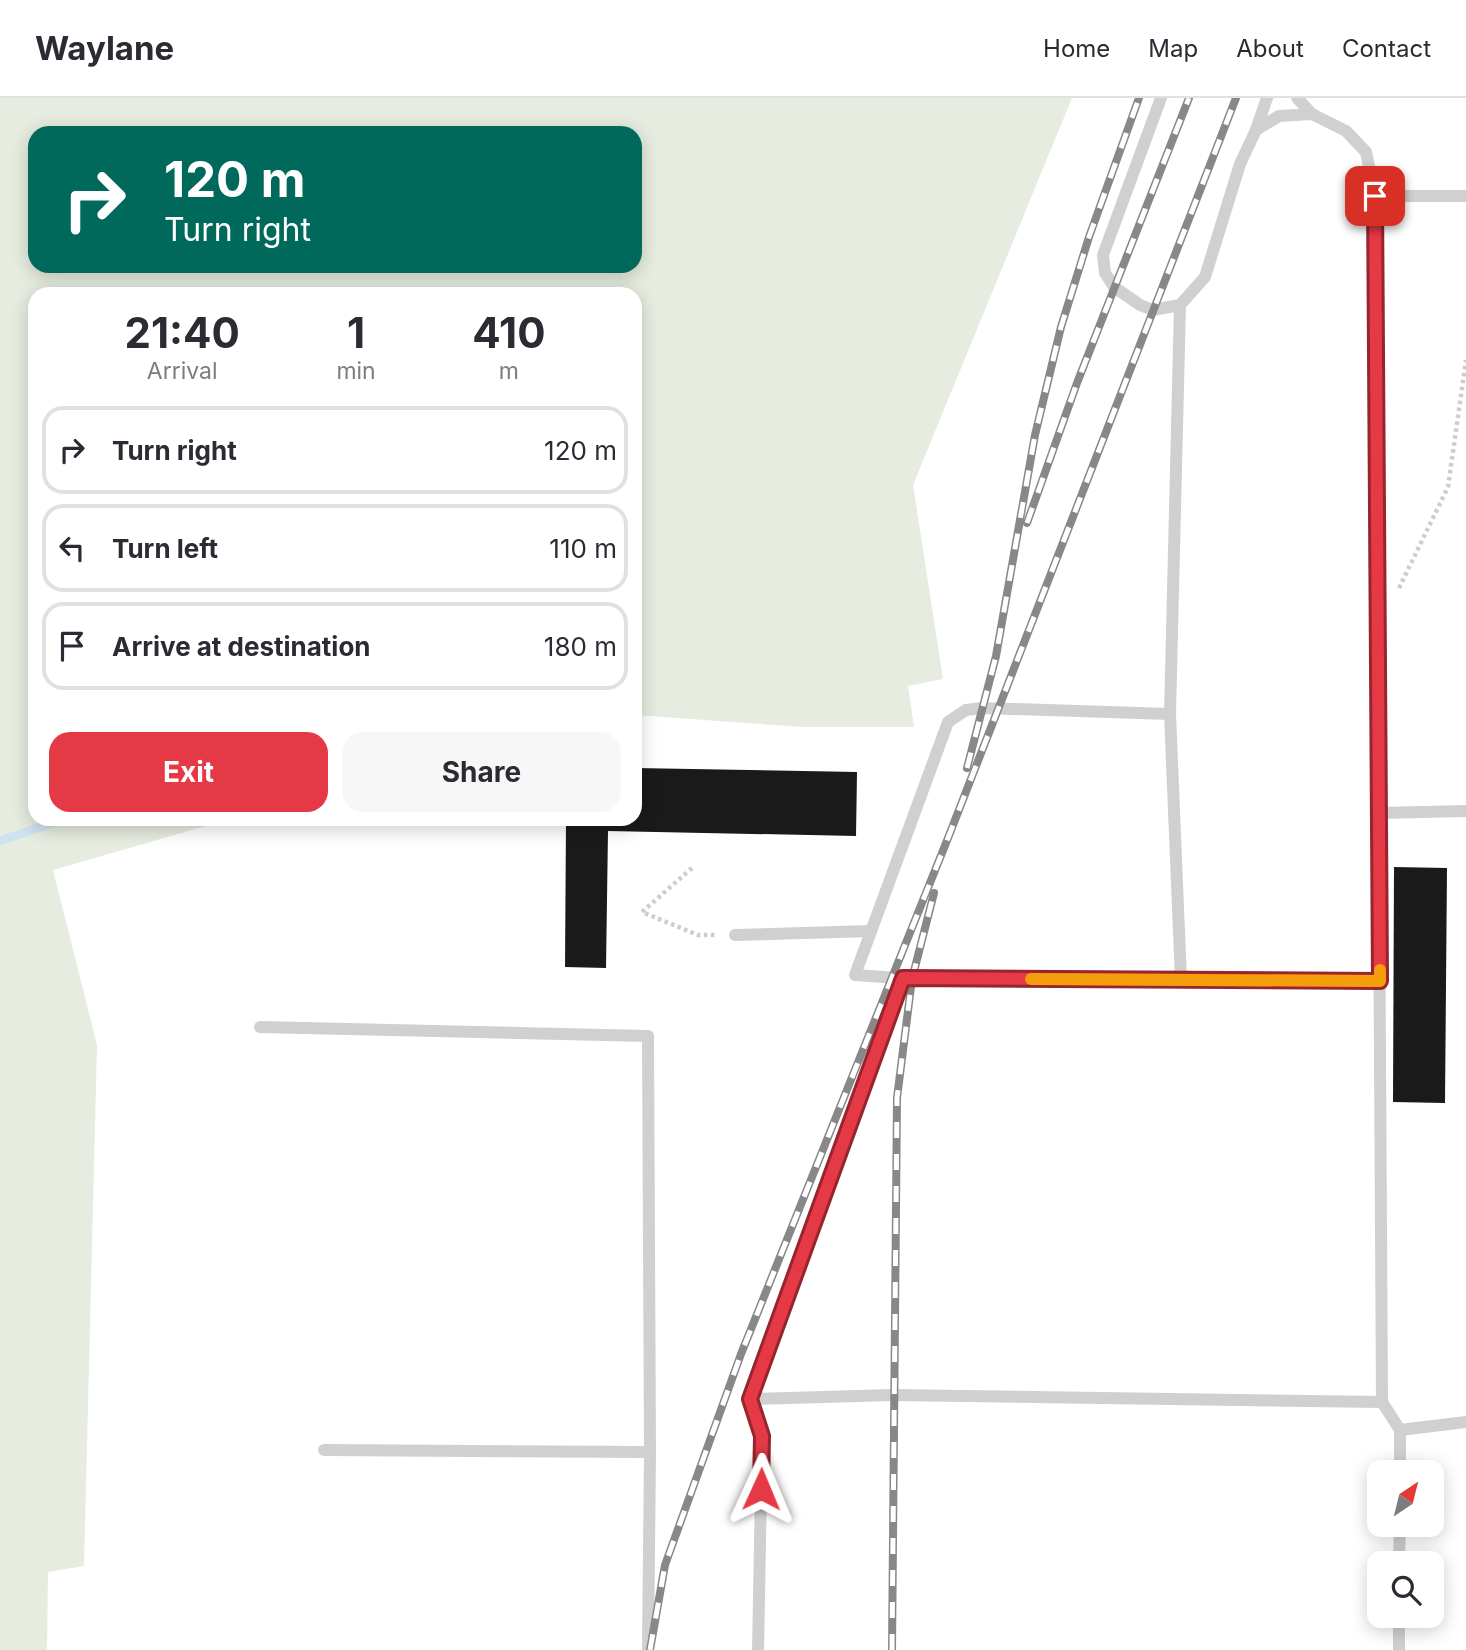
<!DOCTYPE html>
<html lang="en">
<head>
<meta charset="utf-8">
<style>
  body { margin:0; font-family:Inter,sans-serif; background:#f7f7f7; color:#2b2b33; height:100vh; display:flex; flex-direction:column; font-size:26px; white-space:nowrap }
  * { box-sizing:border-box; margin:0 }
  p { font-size:23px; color:#7c7c81 }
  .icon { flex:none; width:38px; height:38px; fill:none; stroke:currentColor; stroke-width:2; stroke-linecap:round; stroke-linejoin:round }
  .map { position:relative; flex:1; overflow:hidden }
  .details { position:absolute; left:28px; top:189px; width:614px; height:539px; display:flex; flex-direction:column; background:#fff; border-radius:21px; box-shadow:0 4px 18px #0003 }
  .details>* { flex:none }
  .top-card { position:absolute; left:28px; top:28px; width:614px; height:147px; border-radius:21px; box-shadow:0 4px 18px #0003; background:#00695c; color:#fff; overflow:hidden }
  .needle { width:46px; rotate:35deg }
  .controls { position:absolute; left:1367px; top:1362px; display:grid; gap:14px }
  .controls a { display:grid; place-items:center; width:77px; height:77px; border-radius:14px; background:#fff; box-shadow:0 4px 18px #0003; font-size:35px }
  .pin { position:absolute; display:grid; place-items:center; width:60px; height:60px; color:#fff; margin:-30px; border-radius:14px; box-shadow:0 4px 10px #0006 }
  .me { position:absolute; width:77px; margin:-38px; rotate:1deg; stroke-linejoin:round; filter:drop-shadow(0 0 5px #0008) }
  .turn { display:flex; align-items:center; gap:24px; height:147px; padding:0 21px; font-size:32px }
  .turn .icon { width:91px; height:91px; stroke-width:2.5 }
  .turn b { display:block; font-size:49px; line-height:60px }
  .eta { display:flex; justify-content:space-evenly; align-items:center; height:119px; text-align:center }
  .eta b { font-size:42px; font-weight:700; line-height:49px }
  .button { display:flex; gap:14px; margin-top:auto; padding:14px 21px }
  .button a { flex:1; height:80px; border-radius:21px; background:#e63946; color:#fff; font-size:28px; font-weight:700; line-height:80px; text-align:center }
  .button a+a { background:#f7f7f7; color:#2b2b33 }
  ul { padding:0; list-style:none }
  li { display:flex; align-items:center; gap:21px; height:88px; margin:0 14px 10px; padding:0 7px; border:4px solid #e1e1e2; border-radius:21px }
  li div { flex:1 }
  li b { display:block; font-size:26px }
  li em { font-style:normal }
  header { display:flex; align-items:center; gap:42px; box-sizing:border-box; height:98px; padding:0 35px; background:#fff; border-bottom:2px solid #e1e1e2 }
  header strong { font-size:33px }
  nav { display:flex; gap:38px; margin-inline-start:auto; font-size:24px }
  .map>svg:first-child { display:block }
</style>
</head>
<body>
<header>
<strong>Waylane</strong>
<nav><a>Home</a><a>Map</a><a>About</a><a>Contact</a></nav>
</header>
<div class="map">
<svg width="1466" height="1552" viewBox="0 0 1466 1552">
  <rect width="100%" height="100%" fill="#fff"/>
  <path fill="#e6ecdf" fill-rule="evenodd" d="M0 0H1072L913 387 943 581 908 588 914 629H802L635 617V196H35V721H230L53 772 97 947 84 1468 48 1474 47 1552H0ZM35 35H635V168H35Z"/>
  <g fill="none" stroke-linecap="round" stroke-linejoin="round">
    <polyline stroke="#cfe2ee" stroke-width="9" points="0,743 64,721"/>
  </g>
  <g fill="#1a1a1a">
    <polygon points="635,670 857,674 856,738 608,733 606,870 565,869 566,721 635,721"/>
    <polygon points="1394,769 1447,770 1445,1005 1393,1004"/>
  </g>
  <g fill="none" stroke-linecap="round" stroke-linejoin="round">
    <g stroke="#cdcdcd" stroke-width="4.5" stroke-dasharray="3.5 3.5" stroke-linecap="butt">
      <polyline points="1399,490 1448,389 1466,262"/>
      <polyline points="692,770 642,814 698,837 717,837"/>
    </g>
    <g stroke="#d0d0d0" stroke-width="12">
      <polyline points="1161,0 1103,157 1105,175 1114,189 1140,207 1153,212 1180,207 1205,179 1240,66 1256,32 1267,0"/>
      <polyline points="1297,0 1312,16"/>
      <polyline points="1256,32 1279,18 1312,16 1346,33 1366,54 1375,98"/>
      <polyline points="1180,207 1170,616 1181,882 1380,883"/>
      <polyline points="1170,616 982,610 966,612 948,624 855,877 912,881 1181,882"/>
      <polyline points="1379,715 1466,713"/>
      <polyline points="735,837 870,833"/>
      <polyline points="260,929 648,938 650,1354 648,1552"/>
      <polyline points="750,1301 903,880"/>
      <polyline points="1400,1332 1466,1324"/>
      <polyline points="324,1352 650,1354"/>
      <polyline points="1400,1374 1400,1332 1382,1304 1375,98 1466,98"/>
      <polyline points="1399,1465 1400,1426"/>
      <polyline points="758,1552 762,1338 750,1301 893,1297 1382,1304"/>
      <polyline points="1399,1552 1399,1517"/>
    </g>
    <defs>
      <g id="rail">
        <polyline points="1027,425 1077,285 1189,0"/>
        <polyline points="967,670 996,558 1035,337 1061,229 1089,139 1139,0"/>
        <polyline points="650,1552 665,1467 741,1256 948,740 1236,0"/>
        <polyline points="892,1552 897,1000 912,881 934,795"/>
      </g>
    </defs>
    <use href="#rail" stroke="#888" stroke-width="8"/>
    <use href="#rail" stroke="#fff" stroke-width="5" stroke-dasharray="16" stroke-linecap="butt"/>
  </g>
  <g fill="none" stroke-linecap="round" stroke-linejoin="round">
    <defs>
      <polyline id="route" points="761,1391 762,1338 750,1301 903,880 1380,883 1375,98"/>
    </defs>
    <use href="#route" stroke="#96252e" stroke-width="18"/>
    <use href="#route" stroke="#e63946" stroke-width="12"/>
    <polyline stroke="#f59e0b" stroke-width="12" points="1031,881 1380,883 1380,872"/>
  </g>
</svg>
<div class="controls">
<a><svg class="needle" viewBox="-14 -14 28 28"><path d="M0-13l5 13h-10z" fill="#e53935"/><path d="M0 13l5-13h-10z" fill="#7c7c81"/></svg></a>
<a><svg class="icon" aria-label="search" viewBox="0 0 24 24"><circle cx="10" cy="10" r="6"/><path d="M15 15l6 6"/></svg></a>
</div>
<div class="pin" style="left:1375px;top:98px;background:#d93025"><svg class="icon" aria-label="arrive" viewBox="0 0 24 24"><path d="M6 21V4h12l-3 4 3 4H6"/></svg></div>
<svg class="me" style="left:761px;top:1391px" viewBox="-20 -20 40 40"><path d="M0-17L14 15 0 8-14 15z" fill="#e63946" stroke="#fff" stroke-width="4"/></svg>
<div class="top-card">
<div class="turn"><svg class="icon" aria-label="right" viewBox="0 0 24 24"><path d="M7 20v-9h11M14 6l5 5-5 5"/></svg><div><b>120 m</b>Turn right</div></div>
</div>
<section class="details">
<div class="eta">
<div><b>21:40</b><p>Arrival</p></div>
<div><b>1</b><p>min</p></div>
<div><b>410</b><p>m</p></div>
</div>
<ul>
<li><svg class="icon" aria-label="right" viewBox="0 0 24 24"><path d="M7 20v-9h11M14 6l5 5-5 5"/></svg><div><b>Turn right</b></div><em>120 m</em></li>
<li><svg class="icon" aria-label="left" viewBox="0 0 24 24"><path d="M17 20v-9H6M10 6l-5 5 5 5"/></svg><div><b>Turn left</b></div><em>110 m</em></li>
<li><svg class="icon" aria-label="arrive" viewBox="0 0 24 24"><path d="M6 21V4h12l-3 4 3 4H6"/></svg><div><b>Arrive at destination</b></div><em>180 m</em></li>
</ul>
<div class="button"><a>Exit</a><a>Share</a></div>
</section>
</div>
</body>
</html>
